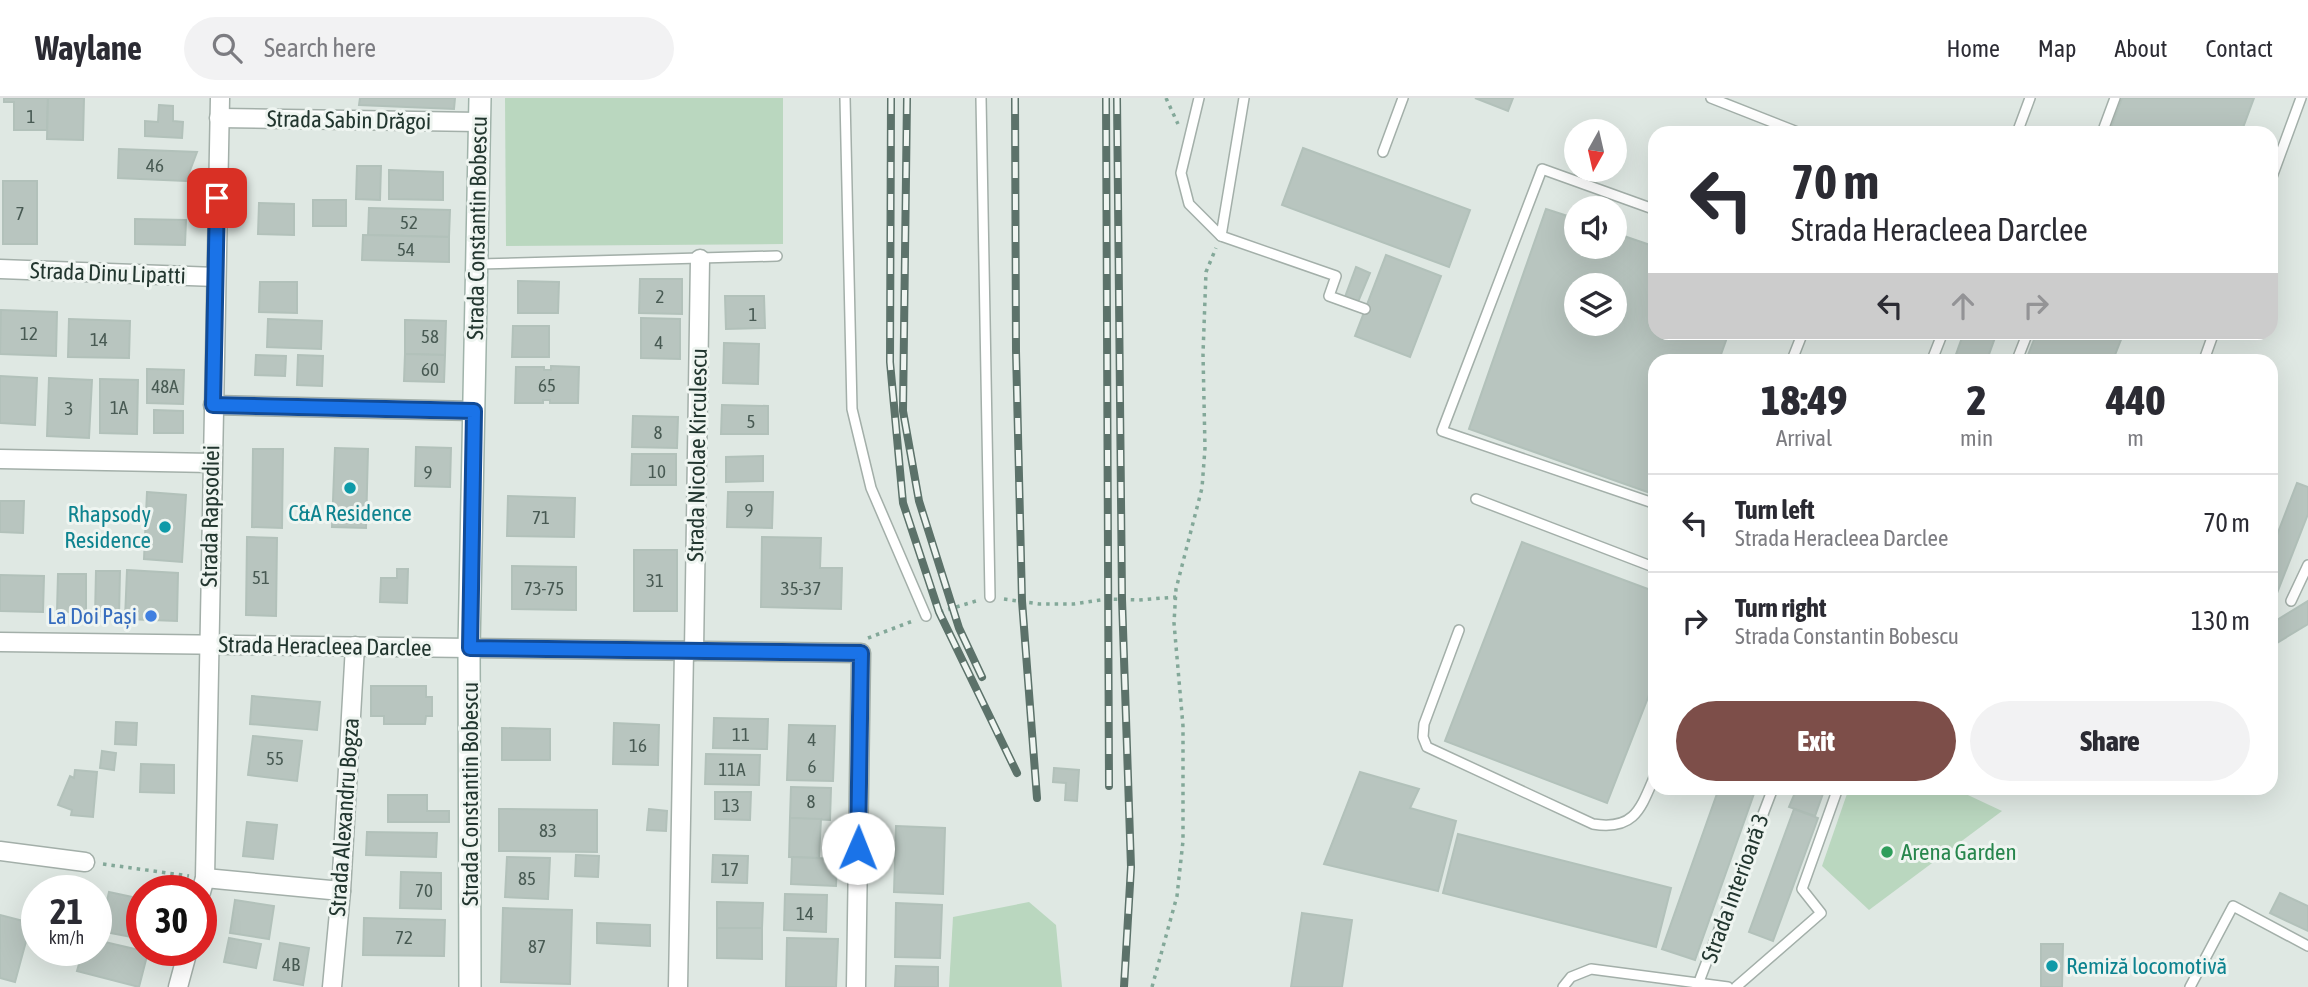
<!DOCTYPE html>
<html lang="en">
<head>
<meta charset="utf-8">
<style>
  body { margin:0; font-family:"Asap Condensed",sans-serif; background:#f2f2f3; color:#2b2b33; height:100vh; display:flex; flex-direction:column; font-size:26px; white-space:nowrap }
  * { box-sizing:border-box; margin:0 }
  p { font-size:23px; color:#7c7c81 }
  .icon { flex:none; width:38px; height:38px; fill:none; stroke:currentColor; stroke-width:2; stroke-linecap:round; stroke-linejoin:round }
  .map { position:relative; flex:1; overflow:hidden }
  .side { position:absolute; left:1648px; top:256px; width:630px; height:441px; display:flex; flex-direction:column; background:#fff; border-radius:21px; box-shadow:0 7px 28px #0002 }
  .side>* { flex:none }
  .top-card { position:absolute; left:1648px; top:28px; width:630px; height:214px; border-radius:21px; box-shadow:0 7px 28px #0002; background:#fff; color:#2b2b33; overflow:hidden }
  .needle { width:46px; rotate:188deg }
  .controls { position:absolute; left:1564px; top:21px; display:grid; gap:14px }
  .controls a { display:grid; place-items:center; width:63px; height:63px; border-radius:50%; background:#fff; box-shadow:0 7px 28px #0002; font-size:35px }
  .speed { position:absolute; left:21px; top:777px; display:flex; gap:14px; font-size:35px; font-weight:700; text-align:center }
  .speed>* { display:grid; place-content:center; width:91px; height:91px; border-radius:50%; background:#fff; box-shadow:0 7px 28px #0002; line-height:1 }
  .speed small { font-size:18px; font-weight:400 }
  .speed .limit { border:10px solid #d22; background:#fff; color:#111 }
  .pin { position:absolute; display:grid; place-items:center; width:60px; height:60px; color:#fff; margin:-30px; border-radius:14px; box-shadow:0 4px 10px #0006 }
  .me { position:absolute; width:77px; margin:-38px; rotate:1deg; stroke-linejoin:round; filter:drop-shadow(0 0 5px #0008) }
  .turn { display:flex; align-items:center; gap:24px; height:147px; padding:0 28px; font-size:32px }
  .turn .icon { width:91px; height:91px; stroke-width:2.5 }
  .turn b { display:block; font-size:49px; line-height:60px }
  .lanes { display:flex; align-items:center; height:66px; padding:0 28px; background:#0003; justify-content:center; gap:35px; direction:ltr }
  .lanes .off { opacity:.35 }
  .eta { display:flex; justify-content:space-evenly; align-items:center; height:119px; text-align:center }
  .eta b { font-size:42px; font-weight:800; line-height:49px }
  .cta { display:flex; gap:14px; margin-top:auto; padding:14px 28px }
  .cta a { flex:1; height:80px; border-radius:42px; background:#7d4e49; color:#fff; font-size:28px; font-weight:800; line-height:80px; text-align:center }
  .cta a+a { background:#f2f2f3; color:#2b2b33 }
  ul { padding:0; list-style:none }
  li { display:flex; align-items:center; gap:21px; height:98px; padding:0 28px; border-top:2px solid #e1e1e2 }
  li div { flex:1 }
  li b { display:block; font-size:26px }
  li em { font-style:normal }
  header { display:flex; align-items:center; gap:42px; box-sizing:border-box; height:98px; padding:0 35px; background:#fff; border-bottom:2px solid #e1e1e2 }
  header strong { font-size:33px }
  nav { display:flex; gap:38px; margin-inline-start:auto; font-size:24px }
  .search { width:490px; height:63px; background:#f2f2f3; display:flex; align-items:center; gap:18px; box-sizing:border-box; padding:0 24px; border-radius:38px; color:#7c7c81; font-size:26px }
  .map>svg:first-child { display:block }
</style>
</head>
<body>
<header>
<strong>Waylane</strong>
<div class="search"><svg class="icon" aria-label="search" viewBox="0 0 24 24"><circle cx="10" cy="10" r="6"/><path d="M15 15l6 6"/></svg>Search here</div>
<nav><a>Home</a><a>Map</a><a>About</a><a>Contact</a></nav>
</header>
<div class="map">
<svg width="2308" height="889" viewBox="0 0 2308 889">
  <rect width="100%" height="100%" fill="#dfe8e3"/>
  <g fill="#bad7bf">
    <polygon points="505,0 783,0 783,146 506,148"/>
    <polygon points="1849,690 1953,690 2002,713 1869,812 1822,768"/>
    <polygon points="1029,804 1056,827 1062,889 949,889 953,819"/>
  </g>
  <g fill="#b8c5bf" stroke="#b2c1ba" stroke-width="2" fill-rule="evenodd">
    <polygon points="4,0 48,0 47,32 14,32 14,4 4,4"/>
    <polygon points="48,0 84,0 83,42 47,41"/>
    <polygon points="360,0 455,0 454,11 359,7"/>
    <polygon points="1475,0 1513,0 1508,13"/>
    <polygon points="2122,0 2254,0 2241,35 2109,35"/>
    <polygon points="159,7 173,8 173,23 183,24 182,40 145,38 145,23 158,24"/>
    <polygon points="1303,50 1470,112 1449,169 1282,107"/>
    <polygon points="119,51 197,54 186,83 118,80"/>
    <polygon points="357,68 381,68 380,102 356,101"/>
    <polygon points="389,72 443,74 443,102 389,101"/>
    <rect x="3" y="83" width="34" height="63"/>
    <rect x="313" y="102" width="33" height="26"/>
    <polygon points="259,105 294,106 294,137 258,136"/>
    <polygon points="369,110 450,112 449,139 368,137"/>
    <path d="M1546 111 1577 121V149H1615V135L1656 149V234H1729L1719 262H1656V397L1469 331ZM1577 187H1615V226H1577Z"/>
    <polygon points="135,121 186,122 185,147 135,146"/>
    <polygon points="363,137 449,139 449,164 362,162"/>
    <polygon points="1386,157 1441,178 1410,259 1355,238"/>
    <polygon points="1356,169 1370,175 1358,204 1345,199"/>
    <polygon points="640,181 682,181 682,216 639,215"/>
    <polygon points="518,183 559,184 558,215 518,215"/>
    <polygon points="260,184 297,184 297,215 259,214"/>
    <polygon points="725,198 764,198 765,230 726,231"/>
    <polygon points="1,212 57,214 56,258 0,256"/>
    <polygon points="641,220 680,221 680,261 641,260"/>
    <polygon points="69,221 130,223 129,260 68,259"/>
    <polygon points="268,221 322,223 321,251 267,249"/>
    <polygon points="405,222 446,223 445,257 405,256"/>
    <polygon points="513,228 549,228 549,259 512,259"/>
    <polygon points="1964,234 1997,234 1987,262 1954,262"/>
    <polygon points="2037,234 2124,234 2113,262 2026,262"/>
    <polygon points="724,245 759,246 758,286 723,285"/>
    <polygon points="405,256 445,257 444,284 404,283"/>
    <polygon points="256,257 286,258 285,278 255,277"/>
    <polygon points="298,257 323,258 322,288 297,287"/>
    <polygon points="551,268 579,269 578,305 550,305 550,302 543,302 543,305 515,305 516,269 544,269 544,272 551,272"/>
    <polygon points="147,271 184,272 183,306 147,305"/>
    <polygon points="0,278 37,280 35,327 0,325"/>
    <polygon points="49,280 92,282 89,340 47,338"/>
    <polygon points="100,281 138,282 137,336 100,335"/>
    <polygon points="722,307 768,308 768,336 721,336"/>
    <polygon points="154,312 183,313 183,335 154,335"/>
    <polygon points="633,318 678,319 677,350 632,349"/>
    <polygon points="416,349 451,350 450,389 415,388"/>
    <polygon points="335,350 368,351 366,430 332,429"/>
    <polygon points="253,351 283,351 282,430 252,429"/>
    <polygon points="632,356 676,356 676,387 631,387"/>
    <polygon points="763,358 763,383 726,384 726,359"/>
    <polygon points="2297,385 2308,389 2308,416 2272,508 2272,450"/>
    <polygon points="147,394 186,397 182,464 144,461"/>
    <polygon points="728,394 773,394 772,430 727,429"/>
    <polygon points="508,398 575,400 574,439 507,438"/>
    <polygon points="0,403 24,403 23,435 0,434"/>
    <polygon points="247,439 277,440 276,518 246,517"/>
    <polygon points="762,439 821,440 820,470 842,470 841,511 761,509"/>
    <polygon points="1522,444 1656,494 1656,579 1607,705 1445,643"/>
    <rect x="634" y="452" width="43" height="61"/>
    <polygon points="512,468 576,469 576,512 512,511"/>
    <polygon points="397,471 408,471 407,505 380,504 381,480 397,480"/>
    <polygon points="127,472 178,475 177,523 125,521"/>
    <polygon points="96,473 120,473 119,519 95,518"/>
    <polygon points="58,476 86,476 86,514 57,514"/>
    <polygon points="0,477 44,478 43,514 0,513"/>
    <polygon points="2308,503 2308,526 2272,548 2272,525"/>
    <polygon points="371,588 426,588 426,599 432,599 432,618 426,618 425,626 384,626 384,618 371,618"/>
    <polygon points="252,598 320,604 317,632 250,626"/>
    <polygon points="714,620 768,621 767,651 713,650"/>
    <polygon points="116,624 137,625 136,647 115,646"/>
    <polygon points="614,625 659,627 658,667 613,666"/>
    <polygon points="789,627 835,628 833,683 787,682"/>
    <polygon points="502,630 550,631 550,662 502,662"/>
    <polygon points="253,638 302,643 297,683 248,677"/>
    <polygon points="102,653 116,655 114,672 100,670"/>
    <polygon points="706,656 760,657 759,687 705,686"/>
    <polygon points="141,666 174,667 174,695 140,694"/>
    <polygon points="1054,670 1079,672 1077,703 1065,702 1066,685 1053,684"/>
    <polygon points="75,672 97,674 93,719 71,717 72,712 58,707 70,678 74,680"/>
    <polygon points="1360,674 1419,691 1410,710 1456,723 1438,793 1324,766"/>
    <polygon points="791,689 831,690 830,722 790,720"/>
    <polygon points="1719,690 1756,690 1695,862 1662,851"/>
    <polygon points="1797,690 1825,690 1815,718 1789,709"/>
    <polygon points="715,694 751,694 750,722 715,721"/>
    <polygon points="388,697 427,697 427,713 449,713 449,724 388,724"/>
    <polygon points="499,711 597,712 597,754 499,753"/>
    <polygon points="649,711 667,713 666,733 647,732"/>
    <polygon points="1794,711 1818,720 1773,843 1749,834"/>
    <polygon points="790,720 821,721 819,760 789,759"/>
    <polygon points="247,724 277,727 273,761 243,758"/>
    <polygon points="896,728 945,730 943,796 894,794"/>
    <polygon points="367,734 437,735 436,759 366,757"/>
    <polygon points="1458,736 1671,790 1656,849 1443,795"/>
    <polygon points="576,757 599,758 598,779 575,778"/>
    <polygon points="713,757 748,758 747,785 712,784"/>
    <polygon points="507,759 550,760 548,801 505,799"/>
    <polygon points="792,759 837,761 836,788 791,786"/>
    <polygon points="401,774 441,775 441,811 400,810"/>
    <polygon points="109,794 142,801 142,841 100,833"/>
    <polygon points="2280,795 2308,808 2308,833 2270,815"/>
    <polygon points="785,796 827,797 826,834 784,832"/>
    <polygon points="235,802 274,808 269,841 230,835"/>
    <polygon points="717,804 763,805 762,830 717,830"/>
    <polygon points="896,805 942,807 940,860 895,859"/>
    <polygon points="503,810 572,812 570,886 501,884"/>
    <polygon points="1302,815 1352,822 1342,889 1291,889"/>
    <polygon points="0,817 31,825 15,884 0,880"/>
    <polygon points="364,820 445,822 444,858 363,857"/>
    <polygon points="597,825 650,827 650,848 597,845"/>
    <polygon points="717,830 762,830 762,861 717,860"/>
    <polygon points="229,840 261,846 256,870 224,864"/>
    <polygon points="787,840 838,841 836,889 786,889"/>
    <polygon points="96,842 148,854 139,889 77,873 83,852 96,852"/>
    <polygon points="280,845 309,850 303,887 274,882"/>
    <polygon points="2041,846 2063,846 2062,889 2041,889"/>
    <polygon points="896,868 938,869 938,889 895,889"/>
  </g>
  <g fill="none" stroke-linecap="round" stroke-linejoin="round">
    <defs>
      <g id="lane">
        <polyline points="845,0 852,311 871,390 926,518"/>
        <polyline points="981,0 990,499"/>
        <polyline points="1199,0 1181,75 1189,106 1221,138 1336,178 1329,198 1365,211"/>
        <polyline points="1711,0 1800,35"/>
        <polyline points="2017,35 2030,0"/>
        <polyline points="2102,35 2115,0"/>
        <polyline points="1383,54 1403,0"/>
        <polyline points="2272,79 2301,0"/>
        <polyline points="1656,112 1542,71 1442,333 1656,406"/>
        <polyline points="1221,138 1244,0"/>
        <polyline points="478,166 777,158"/>
        <polyline points="1792,262 1803,234"/>
        <polyline points="1932,262 1943,234"/>
        <polyline points="2017,262 2028,234"/>
        <polyline points="2204,262 2214,234"/>
        <polyline points="1476,401 1656,470"/>
        <polyline points="2291,503 2308,467"/>
        <path d="M1459 532 1424 626 1423 639 1427 649 1593 726C1636 733 1641 709 1656 675"/>
        <polyline points="1563,889 1571,879 1591,871 1728,889"/>
        <polyline points="1697,889 1773,690"/>
        <polyline points="1736,889 1821,815 1802,791 1838,690"/>
        <polyline points="2190,889 2233,808 2308,848"/>
      </g>
      <g id="street">
        <polyline points="219,20 479,24"/>
        <polyline points="0,171 216,179"/>
        <polyline points="213,307 474,313"/>
        <polyline points="0,361 212,365"/>
        <polyline points="0,544 861,555 856,889"/>
        <polyline points="694,553 700,161"/>
        <polyline points="0,753 85,764"/>
        <polyline points="205,780 341,793"/>
        <polyline points="201,794 205,780 220,0"/>
        <polyline points="178,889 188,852"/>
        <polyline points="332,889 341,793 355,548"/>
        <polyline points="678,889 684,553"/>
      </g>
      <polyline id="secondary" points="470,889 469,550 480,0"/>
    </defs>
    <use href="#lane" stroke="#a3afa9" stroke-width="12"/>
    <use href="#street" stroke="#a3afa9" stroke-width="21"/>
    <use href="#secondary" stroke="#a0b3aa" stroke-width="24"/>
    <g stroke="#83a899" stroke-width="3.5" stroke-dasharray="3.5 5" stroke-linecap="butt">
      <polyline points="1166,0 1178,26"/>
      <polyline points="1004,501 1039,506 1074,506 1107,501 1139,502 1176,499"/>
      <polyline points="940,514 976,503"/>
      <polyline points="868,540 913,523"/>
      <polyline points="103,766 189,778"/>
      <polyline points="1152,889 1177,798 1183,743 1183,628 1174,525 1176,491 1202,390 1205,350 1203,256 1206,174 1216,150"/>
    </g>
    <use href="#lane" stroke="#fff" stroke-width="9"/>
    <use href="#street" stroke="#fff" stroke-width="18"/>
    <use href="#secondary" stroke="#fff" stroke-width="21"/>
    <defs>
      <g id="rail">
        <polyline points="891,0 890,264 903,405 939,514 1017,675"/>
        <polyline points="907,0 903,313 919,403 959,530 982,579"/>
        <polyline points="1015,0 1016,253 1022,503 1037,700"/>
        <polyline points="1106,0 1109,688"/>
        <polyline points="1117,0 1122,501 1131,769 1124,889"/>
      </g>
    </defs>
    <use href="#rail" stroke="#5c726a" stroke-width="8"/>
    <use href="#rail" stroke="#eff5f1" stroke-width="5" stroke-dasharray="16" stroke-linecap="butt"/>
  </g>
  <g fill="none" stroke-linecap="round" stroke-linejoin="round">
    <defs>
      <polyline id="route" points="217,100 213,307 474,313 470,550 861,555 858,750"/>
    </defs>
    <use href="#route" stroke="#114b97" stroke-width="18"/>
    <use href="#route" stroke="#1a73e8" stroke-width="12"/>
  </g>
  <g fill="#0f9aa8" stroke="#eff5f1" stroke-width="2.5">
    <circle cx="350" cy="390" r="7"/>
    <circle cx="165" cy="429" r="7"/>
    <circle cx="2052" cy="868" r="7"/>
  </g>
  <circle fill="#3f7fe0" stroke="#eff5f1" stroke-width="2.5" cx="151" cy="518" r="7"/>
  <circle fill="#2e9e5b" stroke="#eff5f1" stroke-width="2.5" cx="1887" cy="754" r="7"/>
  <g text-anchor="middle" dominant-baseline="central" stroke-width="6" stroke-linejoin="round" paint-order="stroke">
    <g font-size="19" fill="#485a53">
      <text x="31" y="18">1</text>
      <text x="155" y="67">46</text>
      <text x="20" y="115">7</text>
      <text x="409" y="124">52</text>
      <text x="406" y="151">54</text>
      <text x="660" y="198">2</text>
      <text x="753" y="216">1</text>
      <text x="29" y="235">12</text>
      <text x="430" y="238">58</text>
      <text x="99" y="241">14</text>
      <text x="659" y="244">4</text>
      <text x="430" y="271">60</text>
      <text x="547" y="287">65</text>
      <text x="165" y="288">48A</text>
      <text x="119" y="309">1A</text>
      <text x="69" y="310">3</text>
      <text x="751" y="323">5</text>
      <text x="658" y="334">8</text>
      <text x="657" y="373">10</text>
      <text x="428" y="374">9</text>
      <text x="749" y="412">9</text>
      <text x="541" y="419">71</text>
      <text x="261" y="479">51</text>
      <text x="655" y="482">31</text>
      <text x="544" y="490">73-75</text>
      <text x="801" y="490">35-37</text>
      <text x="741" y="636">11</text>
      <text x="812" y="641">4</text>
      <text x="638" y="647">16</text>
      <text x="275" y="660">55</text>
      <text x="812" y="668">6</text>
      <text x="732" y="671">11A</text>
      <text x="811" y="703">8</text>
      <text x="731" y="707">13</text>
      <text x="548" y="732">83</text>
      <text x="730" y="771">17</text>
      <text x="527" y="780">85</text>
      <text x="424" y="792">70</text>
      <text x="805" y="815">14</text>
      <text x="404" y="839">72</text>
      <text x="537" y="848">87</text>
      <text x="291" y="866">4B</text>
    </g>
    <g font-size="23" fill="#22362f" stroke="#eff5f1">
      <text transform="translate(349 22) rotate(1)">Strada Sabin Drăgoi</text>
      <text transform="translate(477 130) rotate(-89)">Strada Constantin Bobescu</text>
      <text transform="translate(108 175) rotate(2)">Strada Dinu Lipatti</text>
      <text transform="translate(697 357) rotate(-89)">Strada Nicolae Kirculescu</text>
      <text transform="translate(210 418) rotate(-89)">Strada Rapsodiei</text>
      <text transform="translate(325 548) rotate(1)">Strada Heracleea Darclee</text>
      <text transform="translate(470 696) rotate(-90)">Strada Constantin Bobescu</text>
      <text transform="translate(344 719) rotate(-86)">Strada Alexandru Bogza</text>
      <text transform="translate(1735 790) rotate(-70)">Strada Interioară 3</text>
    </g>
    <g font-size="23" fill="#0d838f" stroke="#eff5f1">
      <text x="350" y="415">C&amp;A Residence</text>
      <text x="151" y="416" text-anchor="end">Rhapsody<tspan x="151" dy="26">Residence</tspan></text>
      <text x="2066" y="868" text-anchor="start">Remiză locomotivă</text>
    </g>
    <g font-size="23" fill="#366cbe" stroke="#eff5f1" text-anchor="end">
      <text x="137" y="518">La Doi Pași</text>
    </g>
    <g font-size="23" fill="#27864d" stroke="#eff5f1" text-anchor="start">
      <text x="1901" y="754">Arena Garden</text>
    </g>
  </g>
</svg>
<div class="controls">
<a><svg class="needle" viewBox="-14 -14 28 28"><path d="M0-13l5 13h-10z" fill="#e53935"/><path d="M0 13l5-13h-10z" fill="#7c7c81"/></svg></a>
<a><svg class="icon" aria-label="sound" viewBox="0 0 24 24"><path d="M4 9h4l5-4v14l-5-4H4zM17 9q2 3 0 6"/></svg></a>
<a><svg class="icon" aria-label="layers" viewBox="0 0 24 24"><path d="M12 4l9 5-9 5-9-5zM3 14l9 5 9-5"/></svg></a>
</div>
<div class="speed"><div>21<small>km/h</small></div><div class="limit">30</div></div>
<div class="pin" style="left:217px;top:100px;background:#d93025"><svg class="icon" aria-label="arrive" viewBox="0 0 24 24"><path d="M6 21V4h12l-3 4 3 4H6"/></svg></div>
<svg class="me" style="left:858px;top:750px" viewBox="-20 -20 40 40"><circle r="19" fill="#fff"/><path d="M0-13L10 11 0 6-10 11z" fill="#1a73e8"/></svg>
<div class="top-card">
<div class="turn"><svg class="icon" aria-label="left" viewBox="0 0 24 24"><path d="M17 20v-9H6M10 6l-5 5 5 5"/></svg><div><b>70 m</b>Strada Heracleea Darclee</div></div>
<div class="lanes"><svg class="icon" aria-label="left" viewBox="0 0 24 24"><path d="M17 20v-9H6M10 6l-5 5 5 5"/></svg><svg class="icon off" aria-label="ahead" viewBox="0 0 24 24"><path d="M12 20V5M6 11l6-6 6 6"/></svg><svg class="icon off" aria-label="right" viewBox="0 0 24 24"><path d="M7 20v-9h11M14 6l5 5-5 5"/></svg></div>
</div>
<section class="side">
<div class="eta">
<div><b>18:49</b><p>Arrival</p></div>
<div><b>2</b><p>min</p></div>
<div><b>440</b><p>m</p></div>
</div>
<ul>
<li><svg class="icon" aria-label="left" viewBox="0 0 24 24"><path d="M17 20v-9H6M10 6l-5 5 5 5"/></svg><div><b>Turn left</b><p>Strada Heracleea Darclee</p></div><em>70 m</em></li>
<li><svg class="icon" aria-label="right" viewBox="0 0 24 24"><path d="M7 20v-9h11M14 6l5 5-5 5"/></svg><div><b>Turn right</b><p>Strada Constantin Bobescu</p></div><em>130 m</em></li>
</ul>
<div class="cta"><a>Exit</a><a>Share</a></div>
</section>
</div>
</body>
</html>
